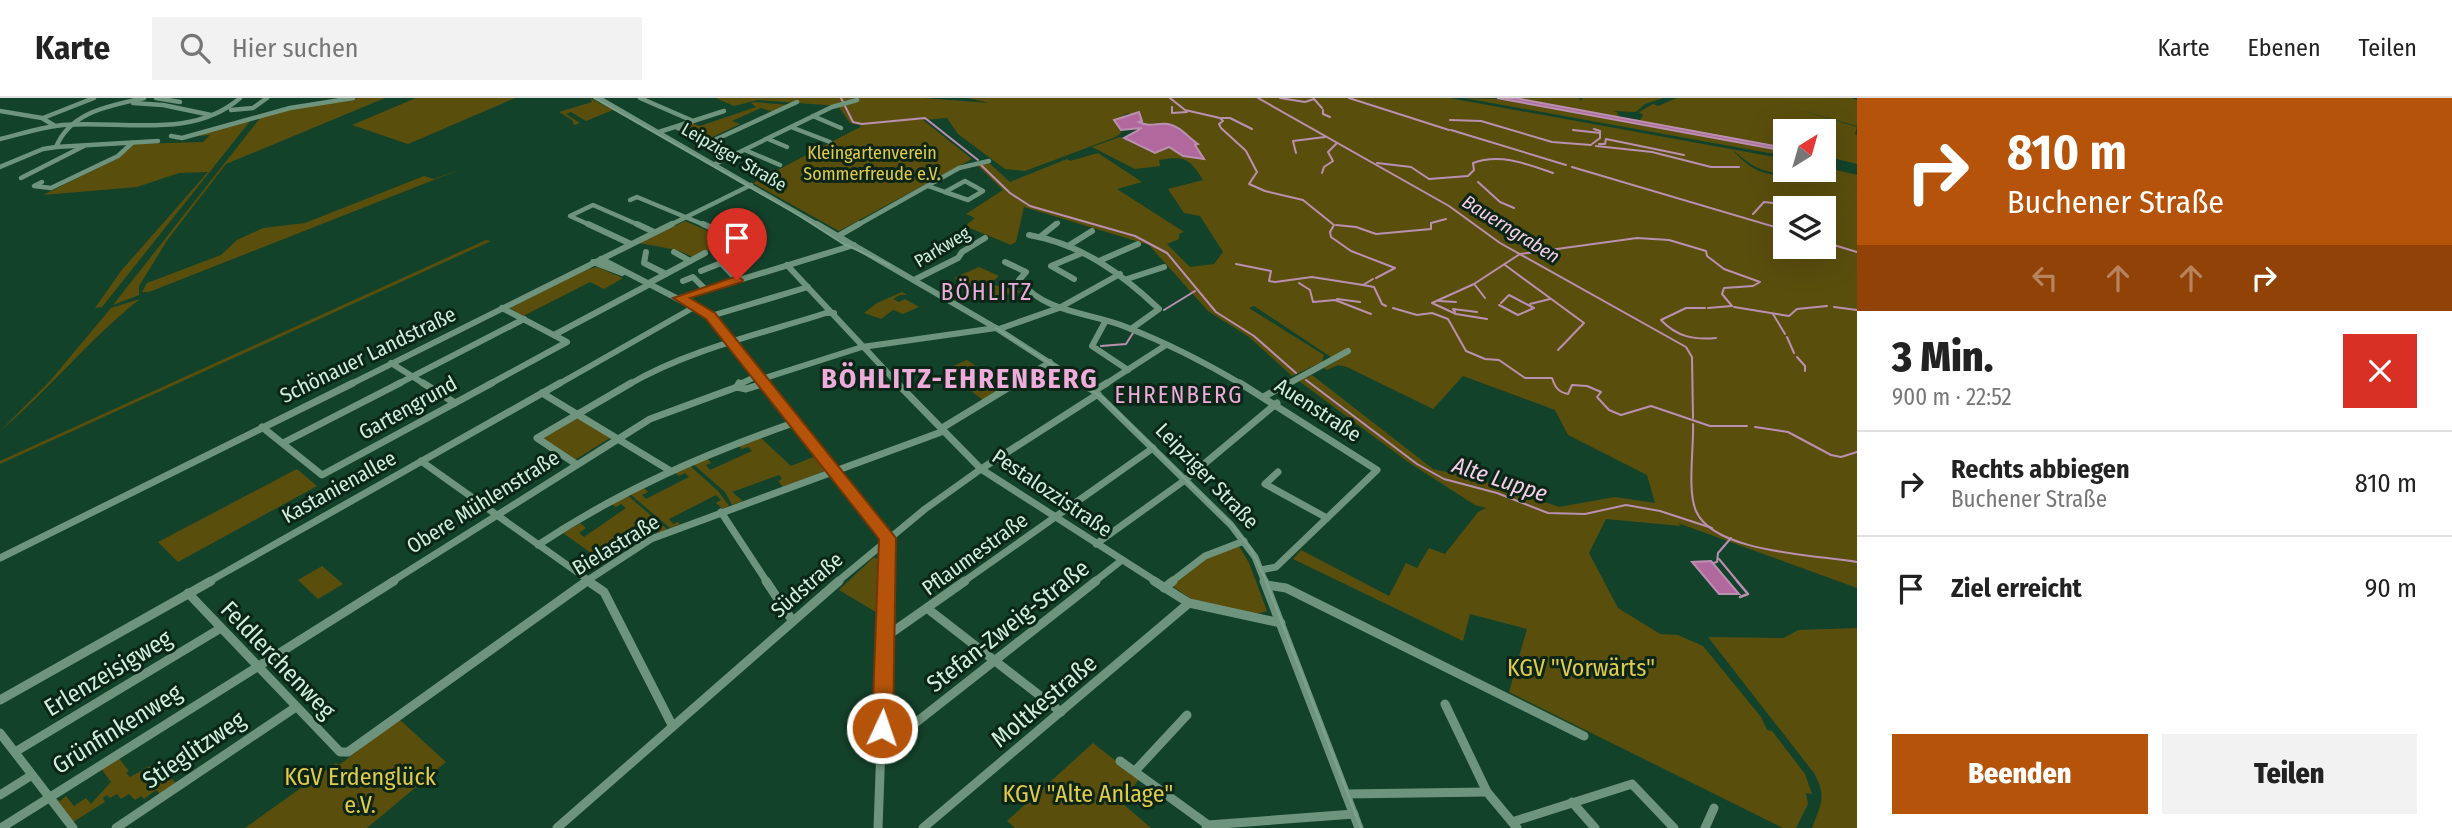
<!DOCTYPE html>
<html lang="de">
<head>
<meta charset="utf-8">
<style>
  body { margin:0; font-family:"Fira Sans Condensed",sans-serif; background:#f2f2f2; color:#222; height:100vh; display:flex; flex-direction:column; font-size:26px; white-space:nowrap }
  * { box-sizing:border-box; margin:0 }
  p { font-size:23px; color:#767676 }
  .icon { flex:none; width:38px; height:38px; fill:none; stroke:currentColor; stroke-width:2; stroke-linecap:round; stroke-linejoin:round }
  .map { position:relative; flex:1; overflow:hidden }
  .sheet { display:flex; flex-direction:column; background:#fff; width:595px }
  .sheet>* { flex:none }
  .guide { background:#b45309; color:#fff; overflow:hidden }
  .needle { width:46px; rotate:37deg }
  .fabs { position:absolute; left:1773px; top:21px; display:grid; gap:14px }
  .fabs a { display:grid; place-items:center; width:63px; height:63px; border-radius:0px; background:#fff; box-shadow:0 7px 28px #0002; font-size:35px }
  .pin { position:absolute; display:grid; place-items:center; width:60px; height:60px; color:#fff; margin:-72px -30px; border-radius:50% 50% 50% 0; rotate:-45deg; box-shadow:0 0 7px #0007 }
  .pin .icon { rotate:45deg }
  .me { position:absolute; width:77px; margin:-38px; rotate:3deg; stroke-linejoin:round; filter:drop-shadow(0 0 5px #0008) }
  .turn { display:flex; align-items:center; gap:24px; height:147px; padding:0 35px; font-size:32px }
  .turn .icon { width:91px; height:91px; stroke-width:2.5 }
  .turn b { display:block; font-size:49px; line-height:60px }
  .lanes { display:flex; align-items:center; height:66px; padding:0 35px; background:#0003; justify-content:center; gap:35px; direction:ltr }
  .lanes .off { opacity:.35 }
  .round { display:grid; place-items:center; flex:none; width:74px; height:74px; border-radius:0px; background:#f2f2f2 }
  .headline { display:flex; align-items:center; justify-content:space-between; height:119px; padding:0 35px }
  h1 { font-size:42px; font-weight:800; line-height:52px }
  .primary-button { display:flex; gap:14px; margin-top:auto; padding:14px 35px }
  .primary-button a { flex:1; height:80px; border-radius:0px; background:#b45309; color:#fff; font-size:28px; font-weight:800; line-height:80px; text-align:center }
  .primary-button a+a { background:#f2f2f2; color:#222 }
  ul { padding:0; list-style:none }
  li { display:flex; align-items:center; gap:21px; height:105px; padding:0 35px; border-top:2px solid #e0e0e0 }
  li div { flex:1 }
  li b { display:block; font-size:26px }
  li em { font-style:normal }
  header { display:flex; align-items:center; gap:42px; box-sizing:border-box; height:98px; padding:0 35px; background:#fff; border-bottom:2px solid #e0e0e0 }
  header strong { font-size:33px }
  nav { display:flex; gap:38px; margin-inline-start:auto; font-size:24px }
  .search { width:490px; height:63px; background:#f2f2f2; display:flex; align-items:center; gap:18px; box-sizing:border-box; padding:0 24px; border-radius:0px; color:#767676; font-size:26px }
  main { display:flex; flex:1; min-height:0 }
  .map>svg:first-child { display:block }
</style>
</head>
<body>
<header>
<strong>Karte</strong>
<div class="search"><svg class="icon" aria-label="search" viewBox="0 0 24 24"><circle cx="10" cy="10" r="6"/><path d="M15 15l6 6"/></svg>Hier suchen</div>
<nav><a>Karte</a><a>Ebenen</a><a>Teilen</a></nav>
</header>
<main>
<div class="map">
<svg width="1857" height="730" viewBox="0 0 1857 730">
  <rect width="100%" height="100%" fill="#13422a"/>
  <g fill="#5a4e0d" fill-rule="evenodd">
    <polygon points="359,0 385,0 226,66 168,141 139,188 139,197 113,207 261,19 285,12"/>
    <polygon points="416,0 515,0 408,46 352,27"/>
    <polygon points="590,0 613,12 586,23 571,14 566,16 580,25 574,27 572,22 559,14 592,4"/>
    <path d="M716 0H924L989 5 968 0H1449L1785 61V72H1793L1787 76C1760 74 1753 69 1733 52 1752 75 1769 79 1799 77L1802 72H1824V69L1857 77V490L1678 425 1681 428 1606 421 1589 455 1618 510 1660 536 1678 537 1703 548 1761 619 1767 632 1772 633 1805 676 1812 696 1806 695 1808 706 1796 730H1783L1509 594 1527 531 1470 516 1463 543 1293 461 1301 452 1389 498 1406 465 1417 470 1429 450 1445 456 1478 414 1486 410 1475 407 1408 364 1299 283 1312 277 1433 371 1481 382 1559 409 1615 399 1655 405 1647 377 1568 337 1555 312 1463 278 1433 311 1347 269 1338 267 1327 272 1324 270 1337 263 1254 208 1249 210 1324 257 1322 264 1292 278 1249 239 1208 213 1149 147 1024 109 1016 144 1011 147 965 128 975 120 966 116 1003 92 976 66 988 64 1010 84 1067 61 1070 63 1098 55 1142 84 1117 91 1184 134 1179 136V141L1167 146 1190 169 1214 166 1223 154 1200 118 1184 115 1168 91 1203 82C1189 60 1185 58 1159 62L1160 68 1135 71 1092 49 1120 39 1153 55 1172 49 1138 46 1124 40 1143 31 1203 60 1194 47 1154 28H1147L1128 15 1119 20H1129L1120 36 1113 40 1025 73 1005 71 958 36 947 20 923 22 972 61 839 133 753 85 862 28 850 25 838 8 758 2 734 8ZM1785 110H1824V149H1785Z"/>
    <polygon points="1464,0 1502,1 1785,53 1785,58"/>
    <polygon points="1515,0 1578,0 1582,3 1582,0 1663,0 1645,6 1636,14 1613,13 1617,14 1619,19 1640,22 1643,17 1639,14 1653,6 1658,8 1677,0 1851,0 1857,2 1857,28 1796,11 1857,29 1855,36 1857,37 1857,66 1824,58 1824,33 1785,33 1785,50"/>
    <polygon points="754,4 789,7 774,14 761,10 732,23 740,26 704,43 679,29 692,25 700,28 756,9 751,5"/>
    <polygon points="251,22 102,209 95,210 121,173 208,74 179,75 137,89 43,97 120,59 134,46 203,44 210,37 188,39"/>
    <polygon points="464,70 149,194 142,194 147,185 221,157 237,142 263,130 305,125 424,78 434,81"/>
    <polygon points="685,123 729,142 695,160 677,152 639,145"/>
    <polygon points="486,142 491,143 0,366 0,363"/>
    <polygon points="597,169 623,180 604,191 590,184 523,218 510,210 585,172"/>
    <polygon points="979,169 999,178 990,186 1023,194 987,199 954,180"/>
    <polygon points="902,194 907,197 900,197 893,201 899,204 905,201 919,209 903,216 893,212 881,221 864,215 877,205"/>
    <path d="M140 201C89 241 49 292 0 333L50 283 111 210Z"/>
    <polygon points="967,262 986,275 999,269 1018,280 983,302 943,272"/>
    <polygon points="576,319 610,340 573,363 540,341"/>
    <polygon points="761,340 791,368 816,358 827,372 783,389 778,383 782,381 779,377 732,394 743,403 732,407 725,394 692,365 706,359 711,365 706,367 710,372 752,353 748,349 742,351 739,348"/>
    <polygon points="689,367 718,393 729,408 723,411 716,405 721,402 716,397 669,421 673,426 678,424 680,426 670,430 630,396 643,389 648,394 642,397 646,401 689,379 685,375 679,378 674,373"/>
    <polygon points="297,371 317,388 178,464 158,444"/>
    <polygon points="627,397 667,431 658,435 656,434 659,429 654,425 607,453 611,458 617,456 605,465 563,435 580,425 586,430 579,435 584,439 626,410 621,406 616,409 611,406"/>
    <polygon points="1239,448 1249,465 1267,513 1257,516 1193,502 1172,488 1207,460"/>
    <polygon points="874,459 881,463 879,516 839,492"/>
    <polygon points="322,468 343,486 318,501 298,482"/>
    <path d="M1857 530V730H1812C1821 706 1827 699 1814 675L1708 539 1784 540 1798 532Z"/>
    <polygon points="399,621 446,664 367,730 245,730 336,665 339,667"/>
    <polygon points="1093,645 1139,681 1122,705 1151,730 1015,730 1007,723"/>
    <polygon points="117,658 129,673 126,675 130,679 150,668 153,672 145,677 152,687 169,676 176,686 160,696 156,692 144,701 141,698 135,702 129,696 121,701 117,696 110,700 107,697 103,700 105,704 73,724 55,700 60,703 66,698 74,708 86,700 91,706 111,684 100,669"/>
  </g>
  <g fill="#b1689d" stroke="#ba90b0" stroke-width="2">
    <polygon points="1497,0 1515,0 1785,50 1785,53"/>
    <path d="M1139 14 1142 23 1139 24C1151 30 1157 24 1168 26 1180 28 1189 40 1198 46L1195 47 1204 61 1183 58 1169 49 1155 55 1124 40 1142 30 1121 32 1114 22Z"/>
    <polygon points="1711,463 1739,496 1719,496 1692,464"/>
  </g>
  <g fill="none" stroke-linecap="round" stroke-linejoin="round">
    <g stroke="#ba90b0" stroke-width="2">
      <polyline points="841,0 853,24 862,26 925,20 978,62"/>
      <polyline points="1170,0 1185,12 1220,20 1223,23 1219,26 1221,30 1245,52"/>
      <polyline points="1258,0 1449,108 1500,145 1686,249 1692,259 1693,320"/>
      <polyline points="1280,0 1305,4 1314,1 1322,10"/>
      <polyline points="1349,0 1449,32"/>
      <polyline points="1172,9 1172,15 1187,14"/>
      <polyline points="1323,12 1323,16 1330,19"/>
      <polyline points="1222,20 1230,20 1252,31"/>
      <polyline points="1450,22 1481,23 1552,44 1591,47"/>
      <polyline points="1451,32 1566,67"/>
      <polyline points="1573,32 1600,35"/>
      <polyline points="1592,46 1600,40 1600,33 1594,31"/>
      <polyline points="1599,46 1605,46 1606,41 1684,57"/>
      <polyline points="1596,48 1652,54 1711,69 1739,69"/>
      <polyline points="1246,53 1257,74 1249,86 1265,93 1303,102 1334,127 1330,134 1331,139 1351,153 1395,170 1376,180"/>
      <polyline points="1296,55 1293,43 1325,39"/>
      <path d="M1377 65 1411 69 1429 81 1468 78 1474 72 1473 65C1500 55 1527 66 1553 75"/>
      <polyline points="981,67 1010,95 1030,108 1135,138 1167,155 1216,214 1254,238 1296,275"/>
      <polyline points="1572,69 1785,132"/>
      <polyline points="1322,75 1324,69 1333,63 1328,54 1337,45"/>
      <polyline points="1478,84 1500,104 1514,110"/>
      <polyline points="1753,116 1764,104 1816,110"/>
      <polyline points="1336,127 1356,129 1376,136 1431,131 1431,125 1446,121"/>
      <polyline points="1824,144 1857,154"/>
      <polyline points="1236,166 1271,173 1269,183 1275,184 1312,179 1363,187"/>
      <polyline points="1505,167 1584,225 1558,252"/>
      <polyline points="1373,181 1363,187 1374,189 1382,206 1386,208"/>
      <polyline points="1299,185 1310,192 1313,204 1335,202 1371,216"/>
      <polyline points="1475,187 1485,200"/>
      <polyline points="1337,201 1360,204"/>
      <polyline points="1439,203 1456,204"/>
      <polyline points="1530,206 1550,201"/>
      <polyline points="1499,207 1518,217 1534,210 1509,197 1501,205"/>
      <polyline points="1734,209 1789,218 1797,211 1827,208"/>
      <polyline points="1834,209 1857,212"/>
      <path d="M1393 210 1417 217 1432 215 1448 221 1466 253 1485 261 1499 262 1525 280H1552C1555 289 1558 294 1568 296L1572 287 1587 288 1601 294 1597 299 1609 312 1621 317 1651 308 1710 328H1747"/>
      <path d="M1705 210H1686L1661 222C1677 239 1694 242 1716 240"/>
      <polyline points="1164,212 1195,193"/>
      <polyline points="1455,214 1453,211 1477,214"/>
      <polyline points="1773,216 1785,236"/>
      <polyline points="1487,221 1456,216 1432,205 1474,186 1520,156 1637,140 1669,142 1706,153 1707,158 1724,171 1760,184 1753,188 1724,190 1722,196 1732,208 1708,210"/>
      <polyline points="1787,239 1794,255"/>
      <polyline points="1101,248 1126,246 1133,235"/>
      <polyline points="1797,259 1805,268 1805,273"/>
      <polyline points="1306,282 1417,366 1444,381 1497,395 1548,415 1585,416 1626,407 1660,413 1712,430"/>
      <path d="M1693 326C1694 350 1687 392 1696 413 1714 455 1817 457 1857 464"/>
      <polyline points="1755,329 1788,334 1831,357 1841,359 1857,354"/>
      <polyline points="1719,461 1738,484"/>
      <polyline points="1713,465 1717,464 1718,455 1731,440"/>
    </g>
    <polyline stroke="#ba90b0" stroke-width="2.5" points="1737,483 1748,496 1740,499"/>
    <g stroke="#6f947d" stroke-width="4.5">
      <path d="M144 0C110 8 71 13 56 49L158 43"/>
      <polyline points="156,0 180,4"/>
      <polyline points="599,0 820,128"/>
      <polyline points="640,0 693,23"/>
      <polyline points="133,5 163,7 211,17"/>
      <polyline points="231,12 253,10 267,0"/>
      <polyline points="0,13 42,20 55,28"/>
      <polyline points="813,18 841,30"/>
      <polyline points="43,20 94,0"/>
      <polyline points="676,29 708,45 797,4"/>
      <polyline points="791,29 830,44"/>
      <polyline points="659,34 724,13"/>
      <polyline points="171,38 182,40 290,10 353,0"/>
      <path d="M0 41C21 36 42 29 63 27 122 22 192 42 240 0"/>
      <polyline points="768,41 787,49"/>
      <polyline points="745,52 780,67"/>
      <polyline points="715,66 832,9 857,2"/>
      <polyline points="0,69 43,51 56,49"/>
      <polyline points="21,80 84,48"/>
      <polygon points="965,83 983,93 968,102 945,94"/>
      <polyline points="42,84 34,88 51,90 118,58 132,45"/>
      <polyline points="928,88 945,94"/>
      <polyline points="630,102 637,99 707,128"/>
      <polyline points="592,128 570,118 593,107 641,128"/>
      <polyline points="668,128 751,87"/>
      <polyline points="856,128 959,70 989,63"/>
      <polyline points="1054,128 1058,125"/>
    </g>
    <g stroke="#6f947d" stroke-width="6">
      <polyline points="588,126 631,146"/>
      <polyline points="637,126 654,134"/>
      <polyline points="703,126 714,131"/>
      <polyline points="817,126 996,230 1084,287"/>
      <path d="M1029 137C1081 146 1121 175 1159 211L1131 231"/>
      <polyline points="838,138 859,126"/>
      <polyline points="1041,138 1056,126"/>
      <polyline points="1068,148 1092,133"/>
      <polyline points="646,154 644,165 666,176"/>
      <polyline points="674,154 690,163"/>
      <polyline points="601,161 711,218 766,287"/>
      <polyline points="1099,163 1138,146"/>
      <polyline points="593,164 622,175"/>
      <path d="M1005 164 1026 174 1019 182C1046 216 1089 214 1126 229 1167 245 1206 265 1243 287"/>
      <polyline points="787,167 899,287"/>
      <polyline points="701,173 721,165 737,182"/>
      <polyline points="1074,181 1051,168 1082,155"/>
      <polyline points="1127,181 1164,169"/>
      <polyline points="914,182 958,160 962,154 985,140"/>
      <polyline points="683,183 693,179 705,191"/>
      <polyline points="649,185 705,155"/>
      <polyline points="680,200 854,147"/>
      <polyline points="711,218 808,189"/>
      <polyline points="1105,224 1092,248 1128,272"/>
      <polyline points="999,231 1059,210 1120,176"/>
      <polyline points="554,237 650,186"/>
      <polyline points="391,265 426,287"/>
      <polyline points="762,281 862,249 996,230"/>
      <polyline points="349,287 672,126"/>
      <polyline points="396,287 524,221"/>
      <polyline points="488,287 567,244 502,210"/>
      <polyline points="557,287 696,208"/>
      <path d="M628 287C688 252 760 236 826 215H834"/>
      <polyline points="738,287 759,277"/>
      <polyline points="760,287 765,285"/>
      <polyline points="1013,287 1050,264"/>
      <polyline points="1104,287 1166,247"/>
      <polyline points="1286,287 1348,253"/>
    </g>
    <g stroke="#6f947d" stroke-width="7">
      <polyline points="423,285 455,305"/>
      <polyline points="764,285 888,440 886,484"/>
      <polyline points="897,285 981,371 1157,484"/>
      <polyline points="1081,285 1094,293 1231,427 1255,459 1265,484"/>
      <polyline points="1240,285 1377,372 1276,469 1261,472"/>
      <polyline points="737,289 739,285"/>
      <polyline points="1094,293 1107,285"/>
      <polyline points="542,295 669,372"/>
      <polyline points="1265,298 1289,285"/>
      <polyline points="262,329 322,377 492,285"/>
      <polyline points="942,330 1016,285"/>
      <polyline points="283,345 400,285"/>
      <polyline points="421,363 591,484"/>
      <polyline points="576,366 537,340 631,285"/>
      <polyline points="1278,374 1265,386 1327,420"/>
      <polyline points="721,414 767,484"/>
      <polyline points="1096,446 1185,382 1277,305"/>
      <path d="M538 447C621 392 702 357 796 324"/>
      <polyline points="0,460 353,285"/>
      <polyline points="208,484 560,285"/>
      <polyline points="391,484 650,321 737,289 746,291 765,285"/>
      <polyline points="585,484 651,441 944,333"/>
      <polyline points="837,484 925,411 981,371 1098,296"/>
      <polyline points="963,484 1153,350"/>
      <polyline points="1094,484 1122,462"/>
      <polyline points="1171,484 1205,458 1244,443"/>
    </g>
    <g stroke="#6f947d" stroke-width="9">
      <polyline points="588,483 604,494 672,627"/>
      <polyline points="766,483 792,522"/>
      <polyline points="1154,483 1189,505 1281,525"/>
      <polyline points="1264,483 1359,730"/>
      <polyline points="1267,487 1286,490 1584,638"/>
      <polyline points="1164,490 1173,483"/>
      <polyline points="188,495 340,654 348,654 587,483"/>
      <polyline points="928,511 1061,614"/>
      <polyline points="884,540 965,483"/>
      <polyline points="0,602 211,483"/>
      <polyline points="1445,606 1487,694 1517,730"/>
      <polyline points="0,635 73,730"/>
      <polyline points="881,640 900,637 1096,483"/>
      <polyline points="15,654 221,530"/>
      <polyline points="1120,663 1208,727"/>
      <polyline points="1136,672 1187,617"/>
      <polyline points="1346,696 1487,694"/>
      <polyline points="0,697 32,677"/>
      <polyline points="1572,704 1595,730"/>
      <polyline points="1512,724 1632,686 1674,730"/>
      <polyline points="1,730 394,483"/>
      <polyline points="116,730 296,609"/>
      <polyline points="557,730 839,483"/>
      <polyline points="878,730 887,483"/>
      <polyline points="923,730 1189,505"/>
      <polyline points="1206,730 1208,727 1354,716"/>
      <polyline points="1705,730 1714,710"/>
    </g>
    <g stroke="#7ca28d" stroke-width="2">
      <polyline points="594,0 795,115 842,145 889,167"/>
      <polyline points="996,230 1103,300 1232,427 1251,451 1267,484"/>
    </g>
    <polyline stroke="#7ca28d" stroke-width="2.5" points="1266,483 1361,730"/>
  </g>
  <polygon fill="#b45309" stroke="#753606" stroke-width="2" points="737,178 743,182 742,184 690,200 715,215 896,440 893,630 890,636 882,639 875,636 872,630 879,441 706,221 673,200"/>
  <g text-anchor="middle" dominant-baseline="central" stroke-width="6" stroke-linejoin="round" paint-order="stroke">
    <g font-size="18" fill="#e4ca4a" stroke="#0b2517">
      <text x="872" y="55">Kleingartenverein<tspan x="872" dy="21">Sommerfreude e.V.</tspan></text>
    </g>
    <g font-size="18" fill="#d0efdc" stroke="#0b2517">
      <text transform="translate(734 59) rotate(30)">Leipziger Straße</text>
      <text transform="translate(942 149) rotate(-31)">Parkweg</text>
    </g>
    <g font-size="19" font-style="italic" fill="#f8ceea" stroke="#0b2517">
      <text transform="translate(1511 131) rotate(32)">Bauerngraben</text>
    </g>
    <g font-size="21" fill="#d0efdc" stroke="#0b2517">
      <text transform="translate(368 257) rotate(-26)">Schönauer Landstraße</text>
      <text transform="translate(408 310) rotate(-29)">Gartengrund</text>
      <text transform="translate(1318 312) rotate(33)">Auenstraße</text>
      <text transform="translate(1207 378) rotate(46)">Leipziger Straße</text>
      <text transform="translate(339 389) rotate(-29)">Kastanienallee</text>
      <text transform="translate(1052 395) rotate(34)">Pestalozzistraße</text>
      <text transform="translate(483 404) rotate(-32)">Obere Mühlenstraße</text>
      <text transform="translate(616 447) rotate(-31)">Bielastraße</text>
      <text transform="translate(975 456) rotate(-36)">Pflaumestraße</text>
      <text transform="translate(807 487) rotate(-41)">Südstraße</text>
    </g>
    <g font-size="23" letter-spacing="2" fill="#efabda" stroke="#0b2517">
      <text x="987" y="194">BÖHLITZ</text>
      <text x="1179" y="297">EHRENBERG</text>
    </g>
    <g font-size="23" font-style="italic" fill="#f8ceea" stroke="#0b2517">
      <text transform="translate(1500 381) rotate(18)">Alte Luppe</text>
    </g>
    <g font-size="24" fill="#d0efdc" stroke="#0b2517">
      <text transform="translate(1008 528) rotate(-38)">Stefan-Zweig-Straße</text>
      <text transform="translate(278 562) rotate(46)">Feldlerchenweg</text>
      <text transform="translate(108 575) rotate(-31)">Erlenzeisigweg</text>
      <text transform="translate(1044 603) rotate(-40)">Moltkestraße</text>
      <text transform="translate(117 631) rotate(-32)">Grünfinkenweg</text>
      <text transform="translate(194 652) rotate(-34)">Stieglitzweg</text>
    </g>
    <g font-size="24" fill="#e4ca4a" stroke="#0b2517">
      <text x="1581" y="570">KGV "Vorwärts"</text>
      <text x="360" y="679">KGV Erdenglück<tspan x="360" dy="28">e.V.</tspan></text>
      <text x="1088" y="696">KGV "Alte Anlage"</text>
    </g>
    <g font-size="28" font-weight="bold" letter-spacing="2" fill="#efabda" stroke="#0b2517">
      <text x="960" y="280">BÖHLITZ-EHRENBERG</text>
    </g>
  </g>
</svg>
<div class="fabs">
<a><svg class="needle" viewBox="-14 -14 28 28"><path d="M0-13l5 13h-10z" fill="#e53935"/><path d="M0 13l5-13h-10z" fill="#767676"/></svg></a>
<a><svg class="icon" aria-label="layers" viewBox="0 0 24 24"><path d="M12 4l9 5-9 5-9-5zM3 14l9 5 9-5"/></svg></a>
</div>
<div class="pin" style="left:737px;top:182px;background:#d93025"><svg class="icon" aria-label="arrive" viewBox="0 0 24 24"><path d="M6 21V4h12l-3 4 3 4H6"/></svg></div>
<svg class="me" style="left:882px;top:630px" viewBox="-20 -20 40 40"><circle r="17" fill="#b45309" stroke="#fff" stroke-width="3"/><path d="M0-11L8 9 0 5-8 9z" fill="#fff"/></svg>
</div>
<section class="sheet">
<div class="guide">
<div class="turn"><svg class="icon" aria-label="right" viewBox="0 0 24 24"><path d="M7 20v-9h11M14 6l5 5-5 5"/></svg><div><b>810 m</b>Buchener Straße</div></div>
<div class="lanes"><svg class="icon off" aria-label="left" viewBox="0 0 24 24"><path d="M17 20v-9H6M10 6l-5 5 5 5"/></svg><svg class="icon off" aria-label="ahead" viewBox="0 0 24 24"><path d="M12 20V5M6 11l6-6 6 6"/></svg><svg class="icon off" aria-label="ahead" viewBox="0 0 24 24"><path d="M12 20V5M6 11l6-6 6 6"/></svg><svg class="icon" aria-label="right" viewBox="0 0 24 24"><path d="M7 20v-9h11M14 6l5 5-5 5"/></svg></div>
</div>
<div class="headline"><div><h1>3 Min.</h1><p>900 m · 22:52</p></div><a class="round" style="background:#d93025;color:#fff"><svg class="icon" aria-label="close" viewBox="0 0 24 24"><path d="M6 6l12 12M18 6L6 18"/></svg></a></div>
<ul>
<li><svg class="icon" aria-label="right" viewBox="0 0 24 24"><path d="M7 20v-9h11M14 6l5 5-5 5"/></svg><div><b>Rechts abbiegen</b><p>Buchener Straße</p></div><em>810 m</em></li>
<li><svg class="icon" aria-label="arrive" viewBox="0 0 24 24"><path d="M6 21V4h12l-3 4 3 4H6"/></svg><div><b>Ziel erreicht</b></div><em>90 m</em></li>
</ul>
<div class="primary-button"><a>Beenden</a><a>Teilen</a></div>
</section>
</main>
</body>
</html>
